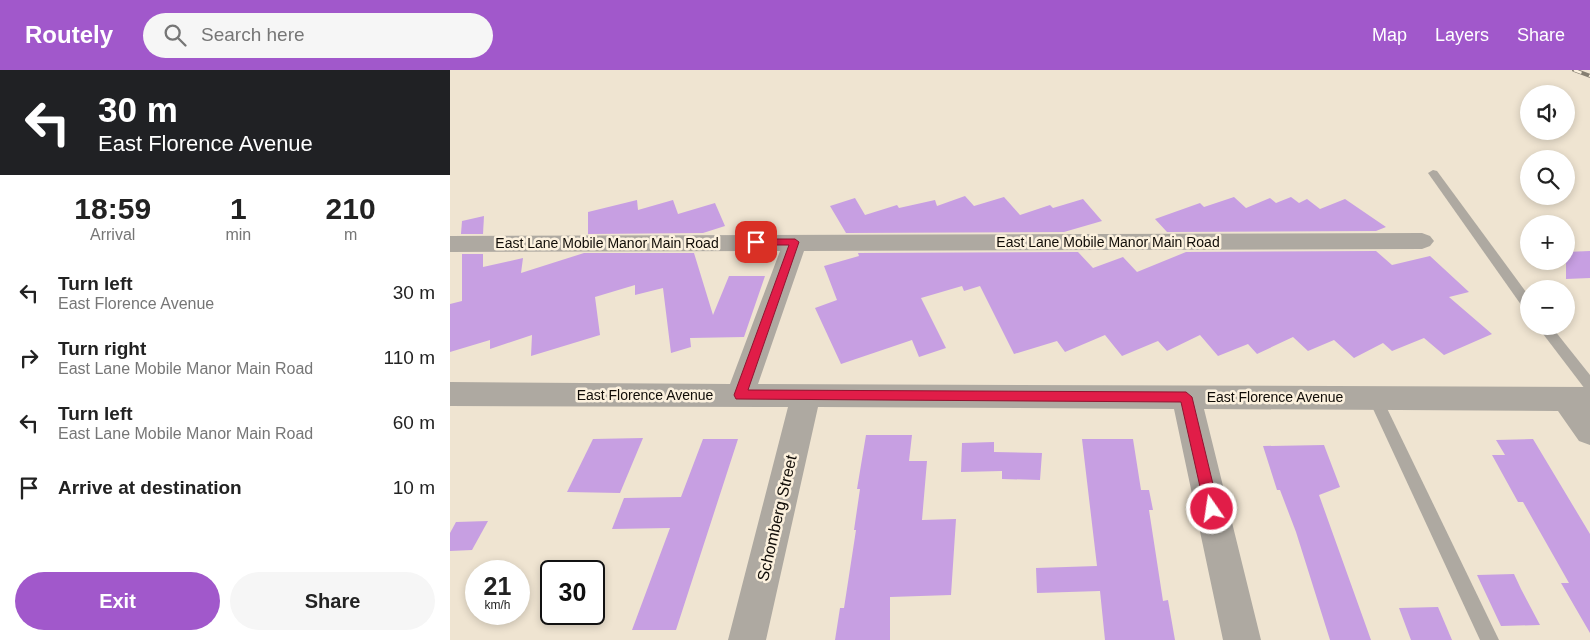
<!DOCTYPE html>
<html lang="en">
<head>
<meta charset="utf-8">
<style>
  body { margin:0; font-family:Arial,sans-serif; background:#f6f6f6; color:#222; height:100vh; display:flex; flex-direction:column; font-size:19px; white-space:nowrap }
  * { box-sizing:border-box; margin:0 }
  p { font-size:16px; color:#767676 }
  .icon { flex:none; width:28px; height:28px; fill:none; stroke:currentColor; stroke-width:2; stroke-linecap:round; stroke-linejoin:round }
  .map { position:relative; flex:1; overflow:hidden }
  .side { display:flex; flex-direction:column; background:#fff; width:450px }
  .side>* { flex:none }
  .guide { background:#202124; color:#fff; overflow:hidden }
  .tools { position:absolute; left:1070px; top:15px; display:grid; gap:10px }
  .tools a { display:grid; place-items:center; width:55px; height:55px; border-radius:50%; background:#fff; box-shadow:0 2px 8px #0003; font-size:25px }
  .speed { position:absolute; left:15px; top:490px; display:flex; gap:10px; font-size:25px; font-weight:700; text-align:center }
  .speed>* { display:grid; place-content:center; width:65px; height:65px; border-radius:50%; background:#fff; box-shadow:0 2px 8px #0003; line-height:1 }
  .speed small { font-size:12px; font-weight:400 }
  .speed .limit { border:2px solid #111; border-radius:8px; background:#fff; color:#111 }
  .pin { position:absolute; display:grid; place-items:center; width:42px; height:42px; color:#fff; margin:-21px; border-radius:10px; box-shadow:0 2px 8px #0006 }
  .me { position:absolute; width:55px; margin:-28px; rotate:347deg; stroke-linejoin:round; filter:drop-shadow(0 0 4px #0008) }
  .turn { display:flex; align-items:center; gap:18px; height:105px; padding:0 15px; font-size:22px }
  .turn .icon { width:65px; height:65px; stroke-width:2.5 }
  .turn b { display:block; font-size:35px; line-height:42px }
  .eta { display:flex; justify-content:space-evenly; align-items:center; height:85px; text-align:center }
  .eta b { font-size:30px; font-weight:600; line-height:35px }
  .action { display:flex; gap:10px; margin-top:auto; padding:10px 15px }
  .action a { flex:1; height:58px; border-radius:30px; background:#a158cb; color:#fff; font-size:20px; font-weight:600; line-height:58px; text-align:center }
  .action a+a { background:#f6f6f6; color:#222 }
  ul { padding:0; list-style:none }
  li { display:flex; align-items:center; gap:15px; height:65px; padding:0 15px }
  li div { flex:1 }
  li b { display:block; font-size:19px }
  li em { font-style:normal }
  header { display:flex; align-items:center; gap:30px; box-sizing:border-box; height:70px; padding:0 25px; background:#a158cb; color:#fff }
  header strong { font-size:24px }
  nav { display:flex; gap:28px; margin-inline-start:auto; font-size:18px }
  .search { width:350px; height:45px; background:#f6f6f6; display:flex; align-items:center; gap:12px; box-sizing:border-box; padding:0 18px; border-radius:28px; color:#767676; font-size:19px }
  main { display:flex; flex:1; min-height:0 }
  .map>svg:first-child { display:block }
</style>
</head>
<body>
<header>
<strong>Routely</strong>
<div class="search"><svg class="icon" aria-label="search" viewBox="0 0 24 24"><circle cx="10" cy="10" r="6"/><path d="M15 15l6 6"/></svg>Search here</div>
<nav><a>Map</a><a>Layers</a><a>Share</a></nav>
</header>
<main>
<section class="side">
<div class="guide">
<div class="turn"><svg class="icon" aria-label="left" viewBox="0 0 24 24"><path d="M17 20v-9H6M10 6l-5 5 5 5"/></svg><div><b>30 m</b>East Florence Avenue</div></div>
</div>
<div class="eta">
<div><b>18:59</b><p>Arrival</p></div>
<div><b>1</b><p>min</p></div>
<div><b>210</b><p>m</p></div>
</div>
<ul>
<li><svg class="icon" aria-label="left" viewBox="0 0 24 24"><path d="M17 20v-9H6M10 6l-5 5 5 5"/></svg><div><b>Turn left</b><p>East Florence Avenue</p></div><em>30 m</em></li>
<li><svg class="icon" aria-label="right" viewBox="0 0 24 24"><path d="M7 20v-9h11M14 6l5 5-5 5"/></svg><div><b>Turn right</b><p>East Lane Mobile Manor Main Road</p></div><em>110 m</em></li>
<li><svg class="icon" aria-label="left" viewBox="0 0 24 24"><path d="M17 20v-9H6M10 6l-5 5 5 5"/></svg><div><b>Turn left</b><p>East Lane Mobile Manor Main Road</p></div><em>60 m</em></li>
<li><svg class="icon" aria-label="arrive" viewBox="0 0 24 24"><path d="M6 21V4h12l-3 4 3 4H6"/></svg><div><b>Arrive at destination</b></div><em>10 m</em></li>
</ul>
<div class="action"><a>Exit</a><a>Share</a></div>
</section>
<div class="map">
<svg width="1140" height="570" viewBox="0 0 1140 570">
  <rect width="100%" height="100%" fill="#efe4d1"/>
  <g fill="#c79fe2">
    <polygon points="515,126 524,136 554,127 570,145 600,135 603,138 633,129 652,151 614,162 396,163 380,136 405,128 415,145 447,135 449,138 485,130 487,136"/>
    <polygon points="784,127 796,138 820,128 826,133 841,127 849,133 857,129 870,139 895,129 936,157 926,161 717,162 705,149 750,133 754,137"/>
    <polygon points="187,130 188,140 223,130 228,144 265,133 275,156 253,163 138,164 138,142"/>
    <polygon points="34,146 33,164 11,164 12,151"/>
    <polygon points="926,181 942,195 980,186 1019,222 999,227 1042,264 994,285 974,268 942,281 933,273 904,288 884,270 858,281 843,267 807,284 798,274 768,286 750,265 717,281 708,271 672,286 655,265 615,282 607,271 564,284 530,216 514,221 512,216 471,228 496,278 469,287 462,270 391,294 365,238 387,230 374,196 409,186 408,183 628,182 643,198 673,187 687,202 736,182"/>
    <polygon points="1140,181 1140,208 1116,209 1116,182"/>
    <polygon points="134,183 244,183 263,245 279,206 315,206 294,267 240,268 241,277 221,283 213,218 185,225 185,215 145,227 150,265 81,286 82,265 40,279 40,270 0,282 0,234 12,231 12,184 33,184 33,197 73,188 71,203"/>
    <polygon points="416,365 462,365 459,391 477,391 472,450 506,449 501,525 440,527 440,570 385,570 390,538 394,538 406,460 404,460 410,419 407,419"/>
    <polygon points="193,368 170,423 117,422 143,369"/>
    <polygon points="253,369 288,369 226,560 182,560 220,458 162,459 174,428 231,427"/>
    <polygon points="632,369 683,369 691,420 699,420 703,440 699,440 713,531 718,530 725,570 655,570 650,521 587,523 586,498 647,496"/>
    <polygon points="1083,369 1140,464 1140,563 1111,513 1119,513 1073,432 1068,432 1042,385 1055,385 1046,370"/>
    <polygon points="544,372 544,382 592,383 590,410 552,409 552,401 511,402 512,373"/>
    <polygon points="874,375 890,417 869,425 921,570 880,570 846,462 830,420 827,420 813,376"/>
    <polygon points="38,451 22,480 0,481 0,463 6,452"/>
    <polygon points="1064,504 1071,519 1090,555 1051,556 1027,505"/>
    <polygon points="988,537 1002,570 961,570 949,538"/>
  </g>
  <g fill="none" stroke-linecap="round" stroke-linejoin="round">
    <g fill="#aea9a1" fill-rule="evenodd">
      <polygon points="983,100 987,101 1079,226 1079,241 1074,239 978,103"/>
      <polygon points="1087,256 1101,256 1140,305 1140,321 1135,319"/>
      <polygon points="925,322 930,324 932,328 1049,570 1030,570 918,328 920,324"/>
    </g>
    <polygon fill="#aea9a1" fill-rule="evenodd" points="972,163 980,166 984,171 980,176 972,179 354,181 308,314 1140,317 1140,375 1129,371 1108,341 754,339 811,570 773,570 724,339 368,337 316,570 278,570 338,337 0,336 0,312 280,314 330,181 0,182 0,166"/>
    <defs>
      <polyline id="rail" points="1124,0 1140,6"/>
    </defs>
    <use href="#rail" stroke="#857e71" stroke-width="4"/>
    <use href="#rail" stroke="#fcf1de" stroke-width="2.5" stroke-dasharray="8" stroke-linecap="butt"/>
  </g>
  <polygon fill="#e11d48" stroke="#92132f" points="345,169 349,172 298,320 736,322 742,327 769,439 767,444 762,445 757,444 755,439 731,332 286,329 284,325 339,175 306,175 302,172 306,169"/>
  <g text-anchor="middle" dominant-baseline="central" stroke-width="5" stroke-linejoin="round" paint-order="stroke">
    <g font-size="14" fill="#100c07" stroke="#fcf1de">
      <text x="658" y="172">East Lane Mobile Manor Main Road</text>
      <text x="157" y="173">East Lane Mobile Manor Main Road</text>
      <text x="195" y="325">East Florence Avenue</text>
      <text x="825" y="327">East Florence Avenue</text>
    </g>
    <g font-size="16" fill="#100c07" stroke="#fcf1de">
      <text transform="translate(327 448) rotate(-77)">Schomberg Street</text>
    </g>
  </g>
</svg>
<div class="tools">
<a><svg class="icon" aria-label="sound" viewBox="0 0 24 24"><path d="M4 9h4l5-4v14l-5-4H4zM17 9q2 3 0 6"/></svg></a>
<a><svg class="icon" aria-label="search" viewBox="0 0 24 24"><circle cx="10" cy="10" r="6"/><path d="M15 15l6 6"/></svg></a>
<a>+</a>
<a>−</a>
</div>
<div class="speed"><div>21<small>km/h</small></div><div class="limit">30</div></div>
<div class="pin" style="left:306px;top:172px;background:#d93025"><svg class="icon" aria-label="arrive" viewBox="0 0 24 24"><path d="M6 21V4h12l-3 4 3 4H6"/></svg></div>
<svg class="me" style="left:762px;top:439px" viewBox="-20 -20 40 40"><circle r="17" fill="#e11d48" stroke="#fff" stroke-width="3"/><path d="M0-11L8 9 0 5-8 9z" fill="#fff"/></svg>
</div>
</main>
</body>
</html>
